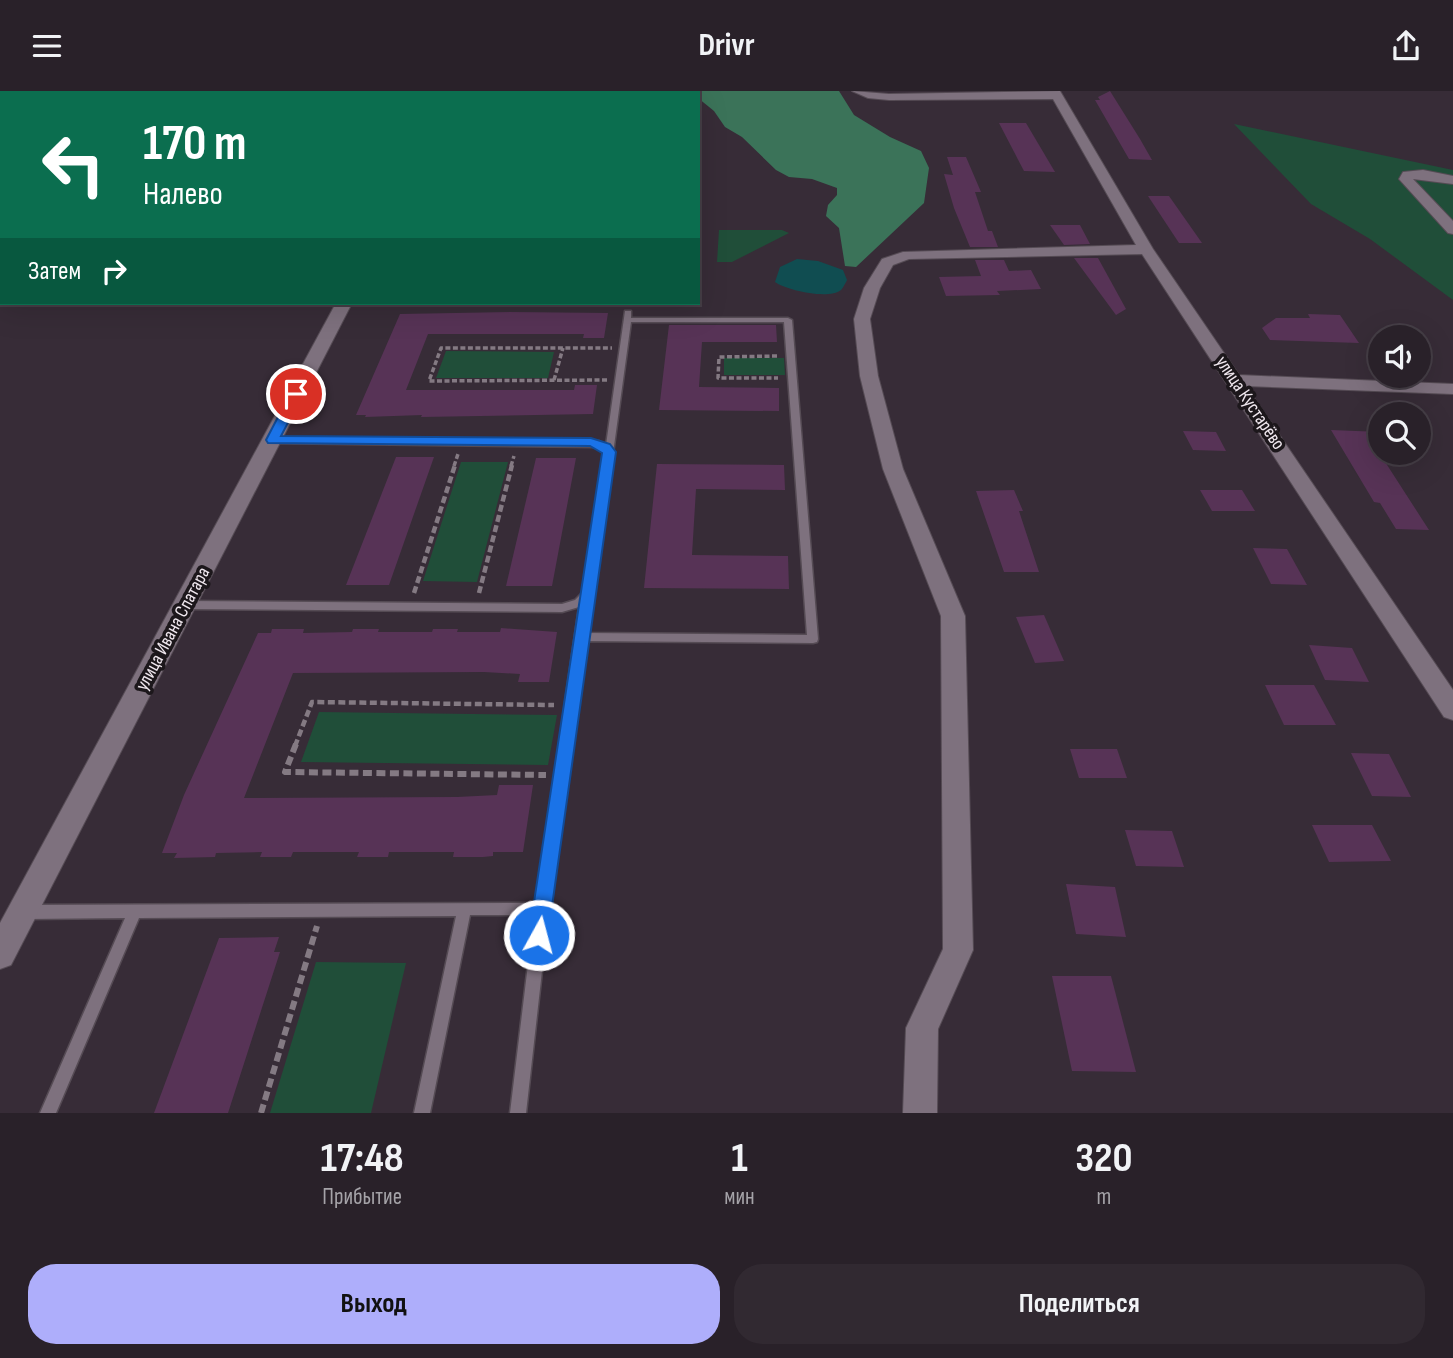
<!DOCTYPE html>
<html lang="ru">
<head>
<meta charset="utf-8">
<style>
  body { margin:0; font-family:"Sofia Sans Condensed",sans-serif; background:#312931; color:#f1f3f6; height:100vh; display:flex; flex-direction:column; font-size:26px; white-space:nowrap }
  * { box-sizing:border-box; margin:0 }
  p { font-size:23px; color:#a5a3a8 }
  .icon { flex:none; width:38px; height:38px; fill:none; stroke:currentColor; stroke-width:2; stroke-linecap:round; stroke-linejoin:round }
  .map { position:relative; height:1022px; overflow:hidden }
  .drawer { display:flex; flex-direction:column; background:#292129; flex:1 }
  .drawer>* { flex:none }
  .guide { position:absolute; left:0px; top:0px; width:700px; height:214px; box-shadow:0 7px 28px #0002,0 0 0 2px #453e46; background:#0b6e4f; color:#fff; overflow:hidden }
  .controls { position:absolute; left:1368px; top:234px; display:grid; gap:14px }
  .controls a { display:grid; place-items:center; width:63px; height:63px; border-radius:50%; background:#292129; box-shadow:0 7px 28px #0002,0 0 0 2px #453e46; font-size:35px }
  .pin { position:absolute; display:grid; place-items:center; width:60px; height:60px; color:#fff; margin:-30px; border:4px solid #fff; border-radius:50%; box-shadow:0 2px 7px #0007 }
  .me { position:absolute; width:77px; margin:-38px; rotate:7deg; stroke-linejoin:round; filter:drop-shadow(0 0 5px #0008) }
  .turn { display:flex; align-items:center; gap:24px; height:147px; padding:0 28px; font-size:32px }
  .turn .icon { width:91px; height:91px; stroke-width:2.5 }
  .turn b { display:block; font-size:49px; line-height:60px }
  .then { display:flex; align-items:center; height:66px; padding:0 28px; background:#0003; gap:14px; font-size:26px }
  .eta { display:flex; justify-content:space-evenly; align-items:center; height:119px; text-align:center }
  .eta b { font-size:42px; font-weight:700; line-height:49px }
  .primary-button { display:flex; gap:14px; margin-top:auto; padding:14px 28px }
  .primary-button a { flex:1; height:80px; border-radius:28px; background:#aeaefb; color:#111; font-size:28px; font-weight:700; line-height:80px; text-align:center }
  .primary-button a+a { background:#312931; color:#f1f3f6 }
  header { display:flex; justify-content:space-between; align-items:center; height:91px; padding:0 28px; background:#292129; font-size:32px; font-weight:700 }
  .map>svg:first-child { display:block }
</style>
</head>
<body>
<header><svg class="icon" aria-label="menu" viewBox="0 0 24 24"><path d="M4 6h16M4 12h16M4 18h16"/></svg>Drivr<svg class="icon" aria-label="share" viewBox="0 0 24 24"><path d="M12 15V3M7 8l5-5 5 5M5 13v7h14v-7"/></svg></header>
<div class="map">
<svg width="1453" height="1022" viewBox="0 0 1453 1022">
  <rect width="100%" height="100%" fill="#372c37"/>
  <g fill="#204e39">
    <polygon points="1234,33 1453,79 1453,209 1370,148 1311,113"/>
    <polygon points="719,139 782,139 789,142 732,171 717,171"/>
    <polygon points="446,260 554,261 548,287 436,287"/>
    <polygon points="724,267 784,267 785,284 724,284"/>
    <polygon points="461,371 508,371 477,491 423,490"/>
    <polygon points="319,621 557,624 548,674 301,671"/>
    <polygon points="316,871 406,872 371,1022 270,1022"/>
  </g>
  <polygon fill="#3b7359" points="688,0 839,0 854,24 890,46 921,60 929,77 924,112 856,176 845,175 839,137 826,125 828,114 837,104 837,97 812,88 789,86 776,79 742,46 725,36 714,20 698,7 698,2"/>
  <path fill="#104d51" d="M797 168 818 170 843 179 847 189C846 191 843 197 841 199 828 209 786 199 775 191L780 176Z"/>
  <g fill="#573356">
    <polygon points="1110,0 1140,48 1152,69 1129,68 1095,9 1100,9 1098,6"/>
    <polygon points="999,32 1026,32 1055,81 1024,80"/>
    <polygon points="947,66 966,66 981,101 975,101 988,140 992,140 998,156 970,156 954,117 944,83 953,84"/>
    <polygon points="1148,105 1169,105 1202,152 1179,152"/>
    <polygon points="1050,134 1080,134 1090,153 1064,154"/>
    <polygon points="1074,167 1098,167 1126,218 1116,224"/>
    <polygon points="975,169 1004,169 1009,180 1031,179 1041,198 997,200 1000,204 946,205 939,186 981,185"/>
    <polygon points="511,221 608,222 604,247 583,247 584,243 428,243 406,299 574,299 575,294 597,294 593,323 421,326 422,324 365,326 366,324 356,324 400,223"/>
    <polygon points="1308,223 1340,224 1359,252 1270,249 1262,237 1276,227 1310,227"/>
    <polygon points="669,234 776,234 777,251 702,251 699,296 779,297 779,320 659,319"/>
    <polygon points="1331,339 1381,341 1380,363 1429,439 1396,438 1380,412 1374,411"/>
    <polygon points="1183,340 1216,341 1226,360 1193,359"/>
    <polygon points="396,366 434,366 389,494 346,494"/>
    <polygon points="536,367 576,367 552,495 506,495"/>
    <polygon points="657,373 784,374 785,399 696,398 692,464 788,465 789,498 644,497"/>
    <polygon points="1014,399 1023,420 1019,420 1039,481 1004,481 976,400"/>
    <polygon points="1200,399 1242,399 1255,420 1212,420"/>
    <polygon points="1253,457 1287,458 1307,494 1271,493"/>
    <polygon points="1044,524 1064,570 1035,572 1016,526"/>
    <polygon points="501,537 557,541 549,591 518,591 520,583 484,581 293,582 244,707 457,706 497,704 499,694 533,694 523,761 493,761 493,765 483,766 453,766 454,761 389,761 388,766 357,766 359,761 293,761 291,766 260,766 262,761 216,762 215,766 174,767 177,762 162,762 184,704 258,542 271,542 272,538 304,538 303,542 352,541 353,538 379,538 378,541 432,541 433,538 458,538 457,541 500,541"/>
    <polygon points="1309,554 1352,557 1369,591 1325,589"/>
    <polygon points="1265,594 1314,594 1336,634 1284,634"/>
    <polygon points="1070,658 1117,658 1127,687 1079,687"/>
    <polygon points="1351,662 1389,663 1411,706 1372,705"/>
    <polygon points="1312,734 1372,734 1391,770 1329,771"/>
    <polygon points="1125,739 1172,740 1184,776 1136,775"/>
    <polygon points="1066,793 1115,796 1126,846 1076,843"/>
    <polygon points="279,846 274,861 280,861 228,1022 154,1022 219,847"/>
    <polygon points="1052,885 1111,885 1136,981 1072,980"/>
  </g>
  <g fill="none" stroke-linecap="round" stroke-linejoin="round">
    <defs>
      <g id="service">
        <rect x="654" y="0" width="6" height="2"/>
        <polygon points="340,212 634,212 630,214 344,214"/>
        <path d="M625 220H631V227H788L792 229 818 548 817 551 813 552 585 550 549 818 526 1022H510L534 824H470L430 1022H414L456 825 139 827 56 1022H40L125 827 26 828 21 826 19 821 21 816 26 814 536 812 579 516 562 521 186 518 181 514 186 510 562 513 575 509 584 500 604 367 605 362 597 356 272 352 268 349 272 346 599 350 606 354ZM631 231H784L807 544 586 542 591 506 594 501Z"/>
      </g>
      <g id="minor">
        <polygon points="449,0 461,0 448,2"/>
        <polygon points="852,0 889,3 1060,0 1153,158 1239,284 1453,293 1453,303 1246,295 1453,599 1453,629 1444,626 1142,163 909,168 893,174 880,197 870,228 878,285 903,378 965,525 973,859 938,938 937,1022 903,1022 906,937 943,858 941,525 883,378 860,285 854,228 864,197 882,168 903,161 1136,154 1053,8 889,9 868,7"/>
        <polygon points="1423,79 1453,85 1453,93 1413,88 1453,130 1453,143 1448,142 1399,88 1403,81"/>
        <polygon points="336,212 352,212 11,874 0,878 0,832"/>
      </g>
    </defs>
    <use href="#service" stroke="#554b54" stroke-width="3"/>
    <use href="#minor" stroke="#554b54" stroke-width="2"/>
    <g stroke="#847a83" stroke-width="3.5" stroke-dasharray="5 2.5" stroke-linecap="butt">
      <polyline points="777,265 719,266 718,287 778,287"/>
      <polyline points="554,289 563,257"/>
      <polyline points="607,289 429,290 441,257 612,257"/>
      <polyline points="454,375 458,363"/>
      <polyline points="511,375 514,365"/>
    </g>
    <g stroke="#847a83" stroke-width="4.5" stroke-dasharray="7 3.5" stroke-linecap="butt">
      <polyline points="414,502 455,374"/>
      <polyline points="479,502 512,374"/>
      <polyline points="295,655 312,611 554,614"/>
    </g>
    <g stroke="#847a83" stroke-width="6" stroke-dasharray="9 4.5" stroke-linecap="butt">
      <polyline points="296,653 285,681 546,684"/>
      <polyline points="261,1022 317,835"/>
    </g>
    <use href="#service" fill="#7e717e" fill-rule="evenodd"/>
    <use href="#minor" fill="#7e717e" fill-rule="evenodd"/>
  </g>
  <polygon fill="#1a73e8" stroke="#114b97" stroke-width="2" points="296,300 303,303 281,345 591,347 610,353 616,361 547,851 539,854 532,851 529,844 602,362 590,355 268,352 266,349 290,303"/>
  <g text-anchor="middle" dominant-baseline="central" stroke-width="7" stroke-linejoin="round" paint-order="stroke">
    <g font-size="19" fill="#f0e8ef" stroke="#1c171b">
      <text transform="translate(1250 312) rotate(56)">улица Кустарёво</text>
      <text transform="translate(173 538) rotate(-62)">улица Ивана Спатара</text>
    </g>
  </g>
</svg>
<div class="controls">
<a><svg class="icon" aria-label="sound" viewBox="0 0 24 24"><path d="M4 9h4l5-4v14l-5-4H4zM17 9q2 3 0 6"/></svg></a>
<a><svg class="icon" aria-label="search" viewBox="0 0 24 24"><circle cx="10" cy="10" r="6"/><path d="M15 15l6 6"/></svg></a>
</div>
<div class="pin" style="left:296px;top:303px;background:#d93025"><svg class="icon" aria-label="arrive" viewBox="0 0 24 24"><path d="M6 21V4h12l-3 4 3 4H6"/></svg></div>
<svg class="me" style="left:539px;top:844px" viewBox="-20 -20 40 40"><circle r="17" fill="#1a73e8" stroke="#fff" stroke-width="3"/><path d="M0-11L8 9 0 5-8 9z" fill="#fff"/></svg>
<div class="guide">
<div class="turn"><svg class="icon" aria-label="left" viewBox="0 0 24 24"><path d="M17 20v-9H6M10 6l-5 5 5 5"/></svg><div><b>170 m</b>Налево</div></div>
<div class="then">Затем<svg class="icon" aria-label="right" viewBox="0 0 24 24"><path d="M7 20v-9h11M14 6l5 5-5 5"/></svg></div>
</div>
</div>
<section class="drawer">
<div class="eta">
<div><b>17:48</b><p>Прибытие</p></div>
<div><b>1</b><p>мин</p></div>
<div><b>320</b><p>m</p></div>
</div>
<div class="primary-button"><a>Выход</a><a>Поделиться</a></div>
</section>
</body>
</html>
